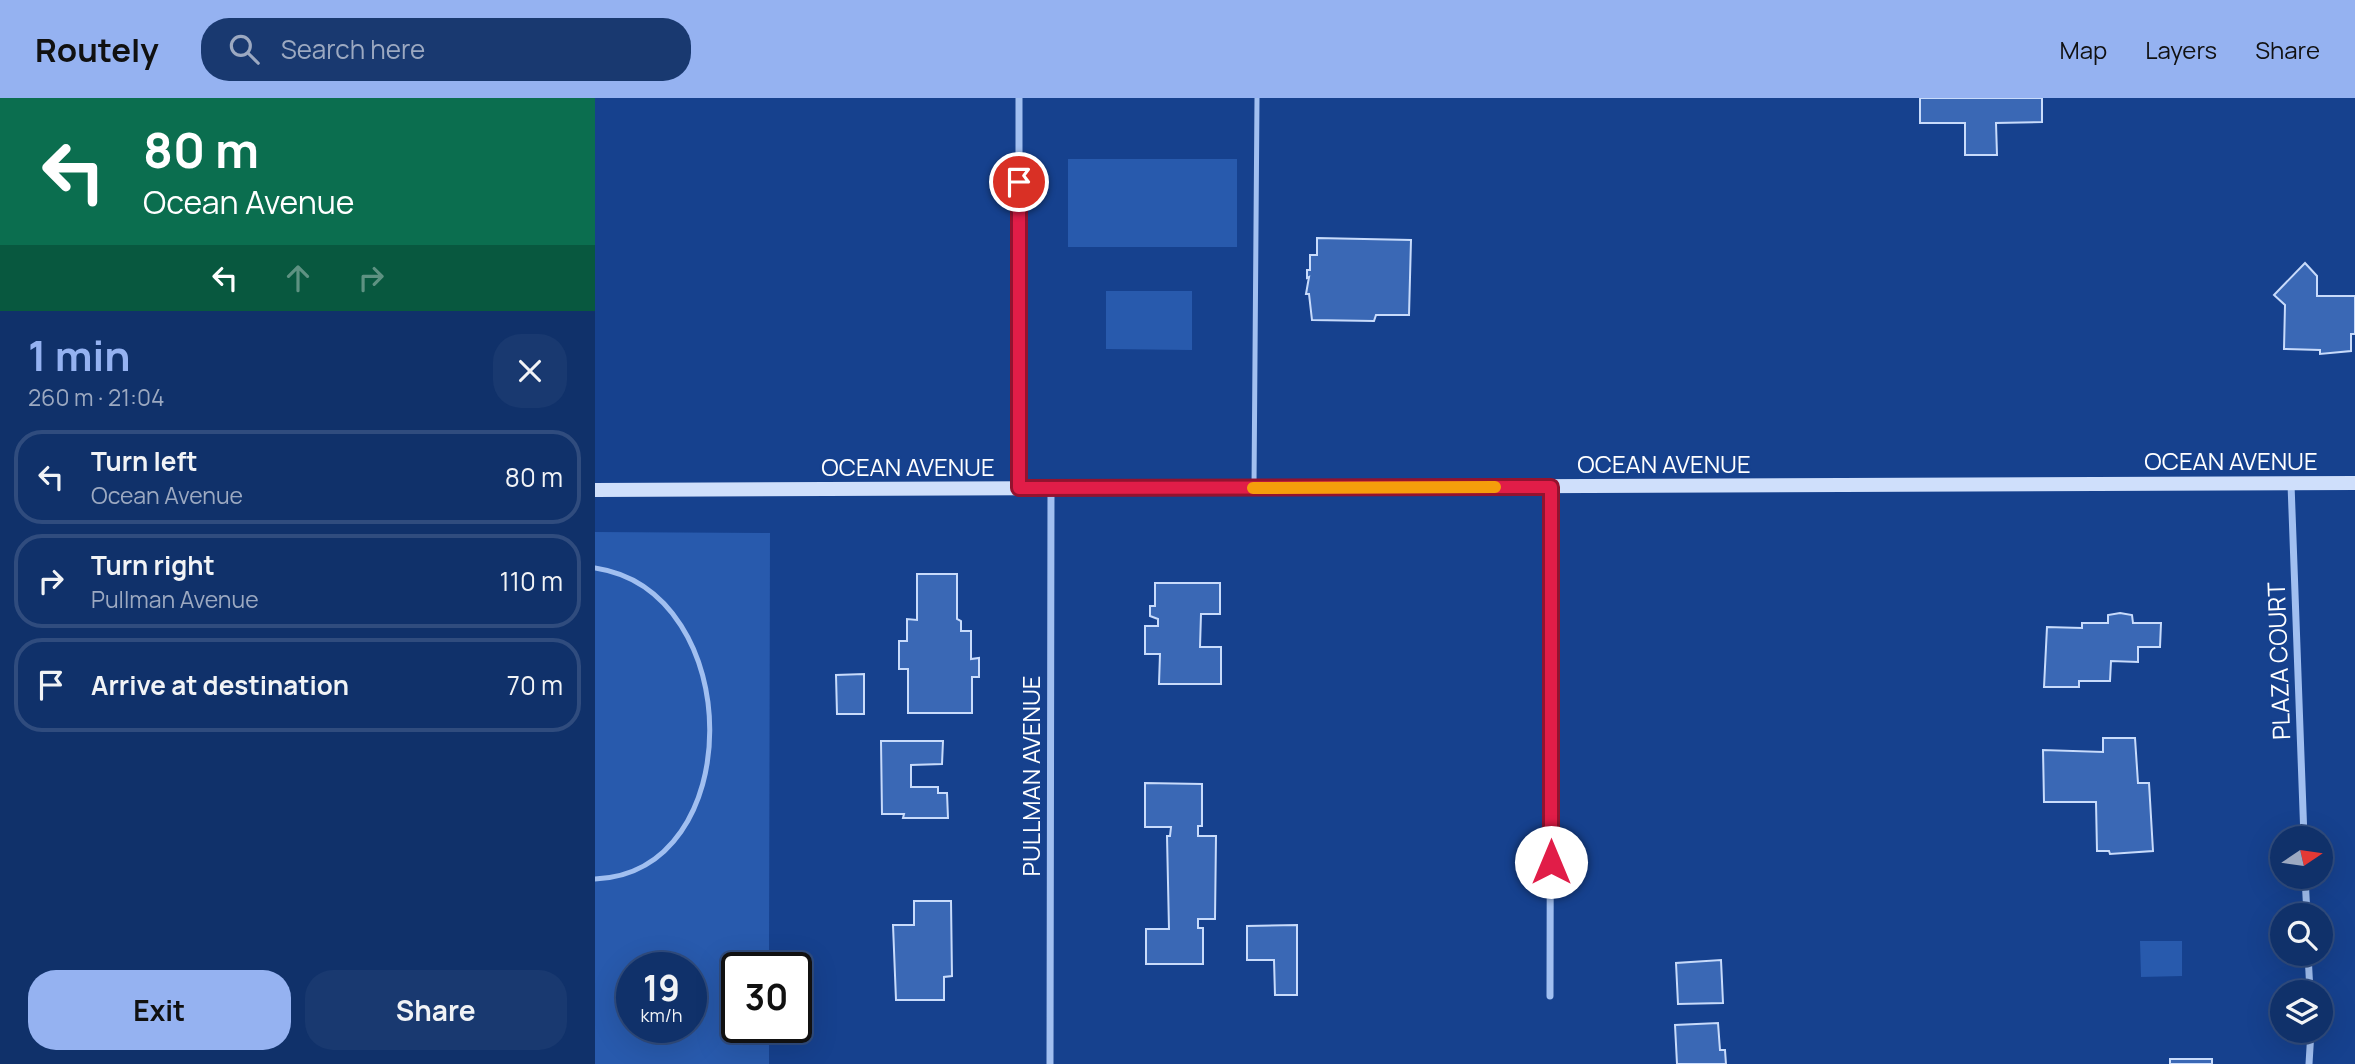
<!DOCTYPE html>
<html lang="en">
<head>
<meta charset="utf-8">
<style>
  body { margin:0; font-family:Manrope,sans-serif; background:#193970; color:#f1f3f6; height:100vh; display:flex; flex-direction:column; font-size:26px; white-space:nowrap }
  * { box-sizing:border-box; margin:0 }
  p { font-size:23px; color:#9ca9c1 }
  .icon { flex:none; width:38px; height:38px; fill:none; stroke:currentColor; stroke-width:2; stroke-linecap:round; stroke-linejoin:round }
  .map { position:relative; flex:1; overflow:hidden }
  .panel { display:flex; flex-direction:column; background:#10316a; width:595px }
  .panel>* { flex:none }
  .hud { background:#0b6e4f; color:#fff; overflow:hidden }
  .needle { width:46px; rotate:77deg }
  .controls { position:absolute; left:1675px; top:728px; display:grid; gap:14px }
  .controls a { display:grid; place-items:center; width:63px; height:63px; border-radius:50%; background:#10316a; box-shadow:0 7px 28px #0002,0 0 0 2px #304c7e; font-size:35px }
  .speed { position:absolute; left:21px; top:854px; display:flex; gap:14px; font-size:35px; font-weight:700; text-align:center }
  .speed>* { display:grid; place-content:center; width:91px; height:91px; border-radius:50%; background:#10316a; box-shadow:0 7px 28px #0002,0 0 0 2px #304c7e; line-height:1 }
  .speed small { font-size:18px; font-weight:400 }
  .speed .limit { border:4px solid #111; border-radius:10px; background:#fff; color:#111 }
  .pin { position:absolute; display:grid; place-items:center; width:60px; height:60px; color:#fff; margin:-30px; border:4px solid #fff; border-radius:50%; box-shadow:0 2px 7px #0007 }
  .me { position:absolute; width:77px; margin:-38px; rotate:0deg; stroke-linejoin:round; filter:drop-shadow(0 0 5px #0008) }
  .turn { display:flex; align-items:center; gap:24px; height:147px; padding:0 28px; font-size:32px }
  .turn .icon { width:91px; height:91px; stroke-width:2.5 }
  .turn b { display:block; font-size:49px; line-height:60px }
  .lanes { display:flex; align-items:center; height:66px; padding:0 28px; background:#0003; justify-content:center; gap:35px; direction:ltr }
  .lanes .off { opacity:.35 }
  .round { display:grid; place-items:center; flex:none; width:74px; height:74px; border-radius:28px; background:#193970 }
  .summary { display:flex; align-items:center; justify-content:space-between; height:119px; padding:0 28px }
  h1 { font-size:42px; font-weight:700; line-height:52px; color:#95b2f1 }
  .primary-button { display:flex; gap:14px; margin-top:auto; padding:14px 28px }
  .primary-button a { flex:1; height:80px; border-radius:28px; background:#95b2f1; color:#111; font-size:28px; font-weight:700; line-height:80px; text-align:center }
  .primary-button a+a { background:#193970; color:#f1f3f6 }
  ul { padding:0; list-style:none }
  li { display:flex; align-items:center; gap:21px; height:94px; margin:0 14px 10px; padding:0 14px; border:4px solid #304c7e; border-radius:28px }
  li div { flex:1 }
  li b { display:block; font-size:26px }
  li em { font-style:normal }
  header { display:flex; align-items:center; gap:42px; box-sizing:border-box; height:98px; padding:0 35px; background:#95b2f1; color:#111 }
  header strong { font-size:33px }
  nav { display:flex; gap:38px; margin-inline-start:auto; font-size:24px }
  .search { width:490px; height:63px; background:#193970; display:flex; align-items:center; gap:18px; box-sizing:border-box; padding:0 24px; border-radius:28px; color:#9ca9c1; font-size:26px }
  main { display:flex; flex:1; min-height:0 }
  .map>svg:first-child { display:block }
</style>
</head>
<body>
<header>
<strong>Routely</strong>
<div class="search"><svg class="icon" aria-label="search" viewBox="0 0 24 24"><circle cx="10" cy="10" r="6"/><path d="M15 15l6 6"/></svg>Search here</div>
<nav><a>Map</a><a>Layers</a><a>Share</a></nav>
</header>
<main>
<section class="panel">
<div class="hud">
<div class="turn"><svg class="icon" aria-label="left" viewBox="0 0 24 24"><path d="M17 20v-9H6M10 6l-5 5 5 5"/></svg><div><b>80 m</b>Ocean Avenue</div></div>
<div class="lanes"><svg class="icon" aria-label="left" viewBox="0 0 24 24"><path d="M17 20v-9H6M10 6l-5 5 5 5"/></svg><svg class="icon off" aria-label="ahead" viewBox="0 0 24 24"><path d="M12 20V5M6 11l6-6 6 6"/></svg><svg class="icon off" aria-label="right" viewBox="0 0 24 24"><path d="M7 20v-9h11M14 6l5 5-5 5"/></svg></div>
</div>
<div class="summary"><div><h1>1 min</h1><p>260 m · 21:04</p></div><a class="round"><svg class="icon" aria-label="close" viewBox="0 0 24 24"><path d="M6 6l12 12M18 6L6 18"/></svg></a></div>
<ul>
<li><svg class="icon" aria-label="left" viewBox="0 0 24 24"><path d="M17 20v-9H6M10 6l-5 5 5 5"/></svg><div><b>Turn left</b><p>Ocean Avenue</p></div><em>80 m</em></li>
<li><svg class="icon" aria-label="right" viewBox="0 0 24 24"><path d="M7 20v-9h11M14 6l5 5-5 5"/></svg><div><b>Turn right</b><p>Pullman Avenue</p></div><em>110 m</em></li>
<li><svg class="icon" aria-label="arrive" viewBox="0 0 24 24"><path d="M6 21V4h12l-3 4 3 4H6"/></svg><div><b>Arrive at destination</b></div><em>70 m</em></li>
</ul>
<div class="primary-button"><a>Exit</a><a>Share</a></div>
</section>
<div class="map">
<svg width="1760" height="966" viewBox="0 0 1760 966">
  <rect width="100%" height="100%" fill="#16418e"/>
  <g fill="#285aad" fill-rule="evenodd">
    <rect x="473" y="61" width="169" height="88"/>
    <polygon points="511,193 597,193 597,252 511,251"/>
    <path d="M0 434 175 435 174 870H142V929H174V966H0ZM37 870H96V929H37Z"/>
    <polygon points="1545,843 1587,843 1587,878 1546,879"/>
  </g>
  <g fill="#3a68b5" stroke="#c8dbfb" stroke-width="2">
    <polygon points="1325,0 1447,0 1447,24 1401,25 1402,57 1370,57 1370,25 1325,25"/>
    <polygon points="722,140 816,142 814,217 781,217 779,223 717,222 714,196 711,196 714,179 712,180 712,172 715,172 715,157 722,157"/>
    <polygon points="1710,165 1722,178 1722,198 1760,198 1760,236 1756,236 1756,253 1725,256 1725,252 1689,251 1690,207 1679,197"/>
    <polygon points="322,476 362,476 362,521 366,523 366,533 376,533 376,561 384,560 384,579 377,579 377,615 313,615 313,571 304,571 304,543 312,543 312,521 322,522"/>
    <polygon points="560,485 625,485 625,516 606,516 605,549 626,549 626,586 564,586 565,556 550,556 550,528 563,528 563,521 555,518 555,508 560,508"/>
    <polygon points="1525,515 1537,517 1538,525 1566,525 1565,549 1543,549 1543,564 1516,563 1515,583 1484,583 1484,589 1449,589 1452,529 1487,530 1487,525 1513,525 1513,517"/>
    <polygon points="269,576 269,616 242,616 241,577"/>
    <polygon points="1508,640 1540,640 1543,685 1554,685 1558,753 1515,756 1514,753 1502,753 1501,704 1449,704 1448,652 1508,654"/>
    <polygon points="286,643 348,643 347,666 316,667 316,689 343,689 343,695 352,695 353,720 308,720 309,716 287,716"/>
    <polygon points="550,685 607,686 607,728 603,728 603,738 621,738 620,821 603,821 603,830 608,830 608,866 551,866 551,831 574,831 572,738 575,738 576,729 550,729"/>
    <polygon points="319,803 356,803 357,878 349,879 349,902 301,902 298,827 319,827"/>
    <polygon points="702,827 702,897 680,897 679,862 652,862 652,828"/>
    <polygon points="1126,862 1128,905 1083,906 1081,865"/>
    <polygon points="1123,925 1125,952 1130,952 1131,966 1082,966 1080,927"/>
    <rect x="1575" y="961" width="42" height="5"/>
  </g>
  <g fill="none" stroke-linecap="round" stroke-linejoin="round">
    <g stroke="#a1bff0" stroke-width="5">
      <polyline points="659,389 662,0"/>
      <path d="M0 470C153 493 153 776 0 781"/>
    </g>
    <g stroke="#a1bff0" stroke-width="7">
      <polyline points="424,0 424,390"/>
      <polyline points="1696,386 1709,740"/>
      <polyline points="1710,779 1712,817"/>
      <polyline points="1713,856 1715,894"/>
      <polyline points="955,898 956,389"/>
      <polyline points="455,966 456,390"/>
      <polyline points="1714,966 1716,933"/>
    </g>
    <polyline stroke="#cfdffb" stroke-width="14" points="0,392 1760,385"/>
  </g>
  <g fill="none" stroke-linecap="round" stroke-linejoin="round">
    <defs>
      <polyline id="route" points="424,84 424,390 956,389 956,764"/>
    </defs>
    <use href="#route" stroke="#92132f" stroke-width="18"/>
    <use href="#route" stroke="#e11d48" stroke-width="12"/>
    <polyline stroke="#f59e0b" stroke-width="12" points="658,390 900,389"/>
  </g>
  <g text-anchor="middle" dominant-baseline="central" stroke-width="5" stroke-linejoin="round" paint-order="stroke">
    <g font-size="24" fill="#fff" stroke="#16418e">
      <text x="1636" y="362">OCEAN AVENUE</text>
      <text x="1069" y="365">OCEAN AVENUE</text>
      <text x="313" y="368">OCEAN AVENUE</text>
      <text transform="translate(1683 563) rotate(-92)">PLAZA COURT</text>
      <text transform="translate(435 678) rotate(-90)">PULLMAN AVENUE</text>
    </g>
  </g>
</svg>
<div class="controls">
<a><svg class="needle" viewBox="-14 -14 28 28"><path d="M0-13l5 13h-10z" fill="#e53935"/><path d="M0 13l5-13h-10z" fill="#9ca9c1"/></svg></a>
<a><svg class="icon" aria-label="search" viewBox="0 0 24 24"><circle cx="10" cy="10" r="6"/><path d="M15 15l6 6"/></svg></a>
<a><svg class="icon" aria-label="layers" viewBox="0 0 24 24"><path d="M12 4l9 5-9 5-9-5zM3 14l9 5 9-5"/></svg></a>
</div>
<div class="speed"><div>19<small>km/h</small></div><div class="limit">30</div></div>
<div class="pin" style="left:424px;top:84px;background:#d93025"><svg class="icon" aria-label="arrive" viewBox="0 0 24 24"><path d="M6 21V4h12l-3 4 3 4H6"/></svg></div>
<svg class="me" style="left:956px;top:764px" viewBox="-20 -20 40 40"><circle r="19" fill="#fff"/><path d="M0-13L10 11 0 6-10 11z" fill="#e11d48"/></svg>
</div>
</main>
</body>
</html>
